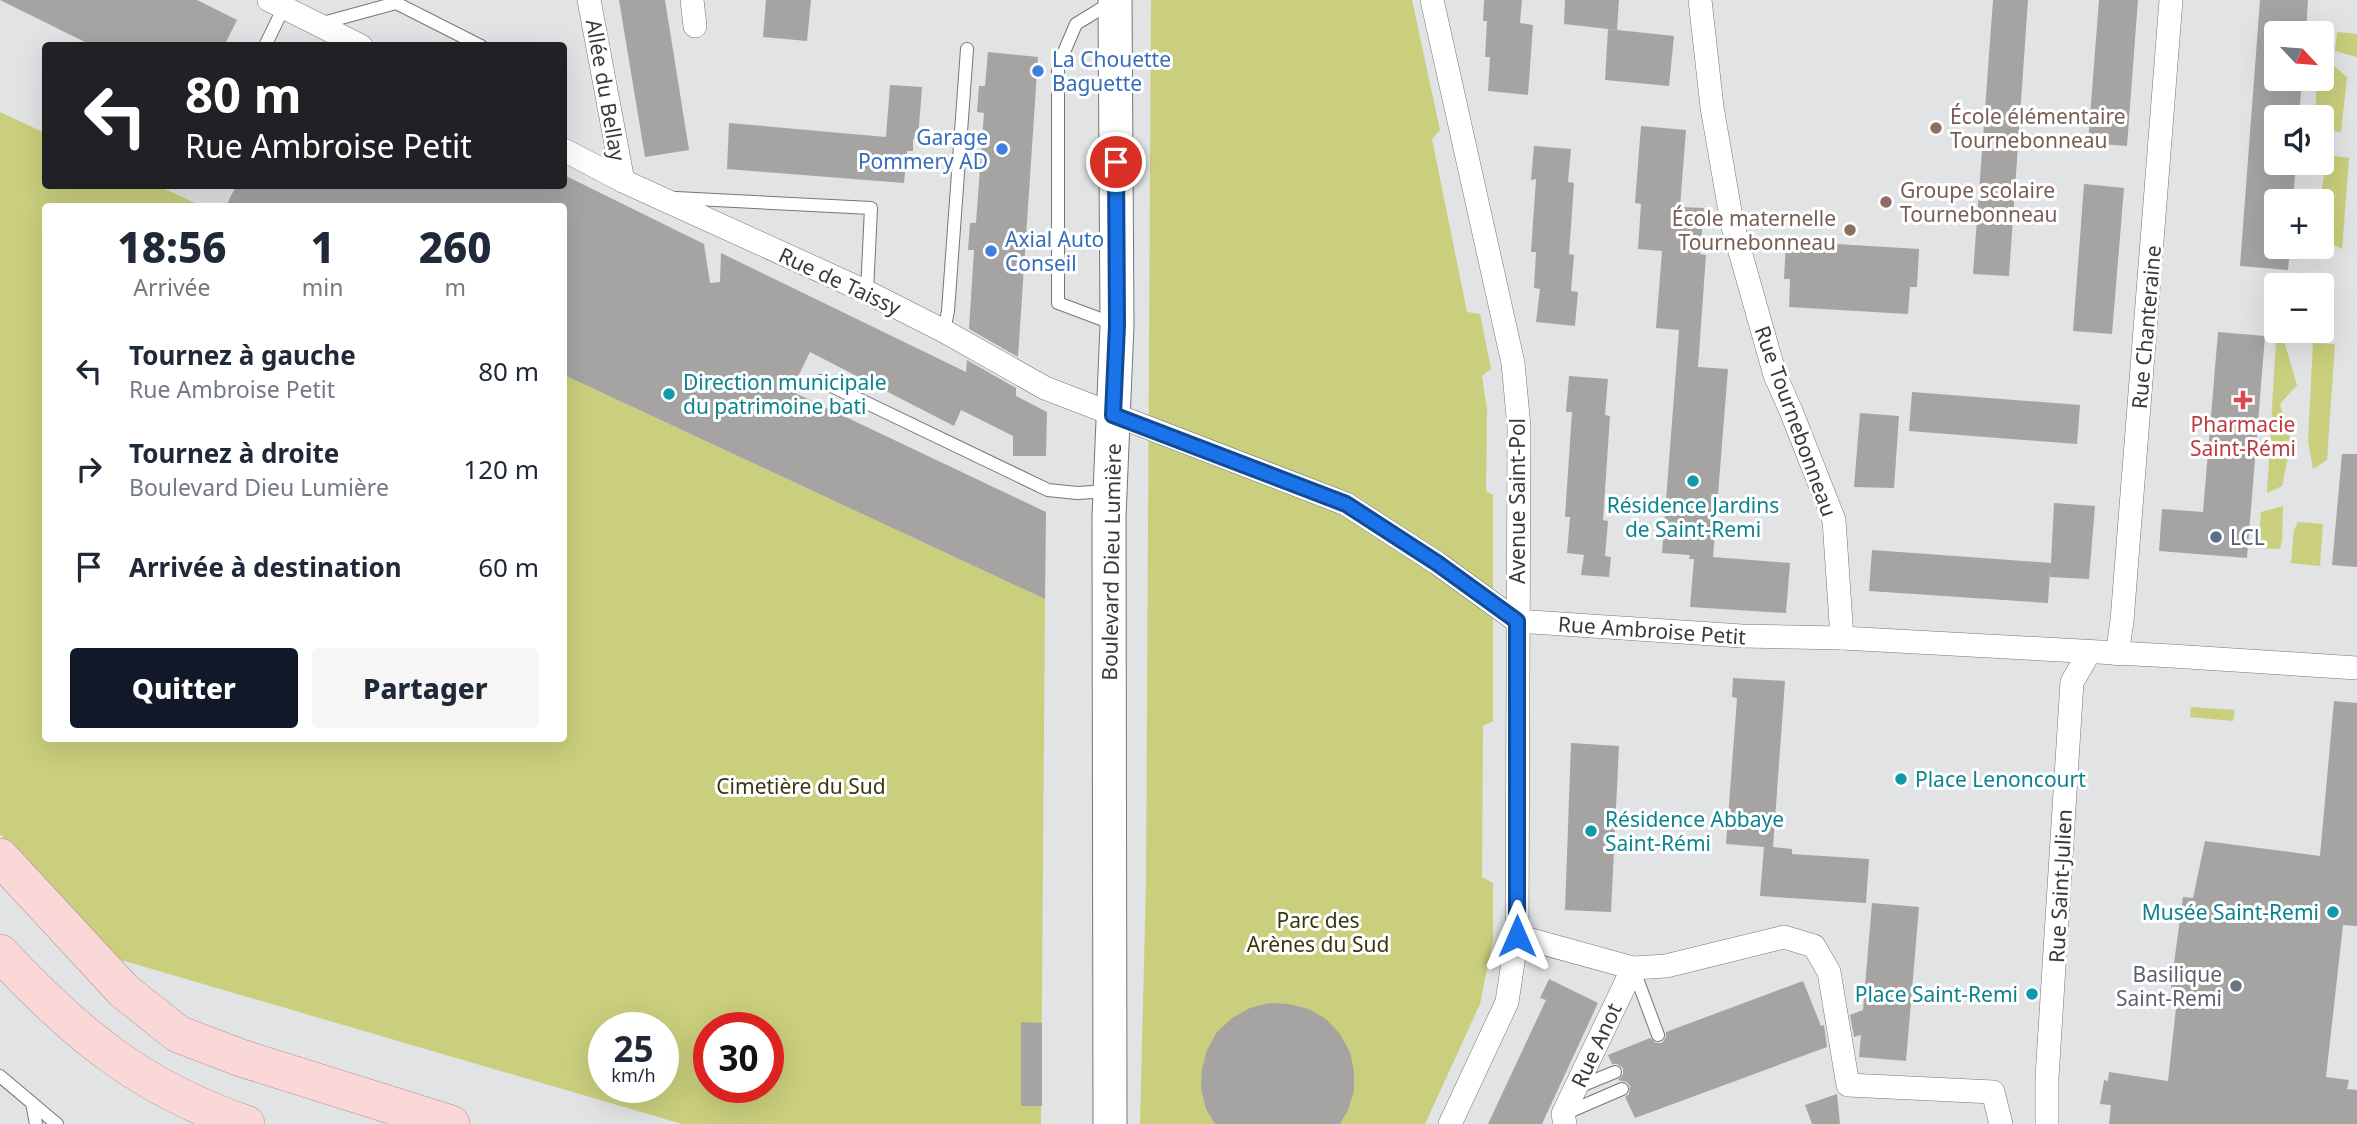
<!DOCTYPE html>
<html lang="fr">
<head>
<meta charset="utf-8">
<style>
  body { margin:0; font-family:"Noto Sans",sans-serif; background:#f6f6f7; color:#1f2937; height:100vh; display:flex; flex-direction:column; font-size:26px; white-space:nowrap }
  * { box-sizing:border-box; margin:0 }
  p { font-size:23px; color:#747a83 }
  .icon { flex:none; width:38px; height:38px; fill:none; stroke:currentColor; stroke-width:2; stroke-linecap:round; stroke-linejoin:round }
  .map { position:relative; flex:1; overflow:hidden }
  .side { position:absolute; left:42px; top:203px; width:525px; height:539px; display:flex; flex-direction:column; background:#fff; border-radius:7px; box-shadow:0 7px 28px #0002 }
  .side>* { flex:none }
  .hud { position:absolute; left:42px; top:42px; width:525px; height:147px; border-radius:7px; box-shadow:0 7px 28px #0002; background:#202124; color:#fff; overflow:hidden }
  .needle { width:46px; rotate:116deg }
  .fabs { position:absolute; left:2264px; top:21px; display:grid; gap:14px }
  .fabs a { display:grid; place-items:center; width:70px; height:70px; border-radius:7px; background:#fff; box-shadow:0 7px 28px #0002; font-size:35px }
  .speed { position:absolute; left:588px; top:1012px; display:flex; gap:14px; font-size:35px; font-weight:700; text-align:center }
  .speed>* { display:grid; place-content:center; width:91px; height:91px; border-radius:50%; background:#fff; box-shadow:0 7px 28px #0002; line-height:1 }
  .speed small { font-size:18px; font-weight:400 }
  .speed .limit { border:10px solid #d22; background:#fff; color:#111 }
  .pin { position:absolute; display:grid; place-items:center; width:60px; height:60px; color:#fff; margin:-30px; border:4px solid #fff; border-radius:50%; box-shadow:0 2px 7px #0007 }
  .me { position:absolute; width:77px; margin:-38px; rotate:0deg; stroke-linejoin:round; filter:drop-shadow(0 0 5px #0008) }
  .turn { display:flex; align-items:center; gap:24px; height:147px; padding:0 28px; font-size:32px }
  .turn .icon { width:91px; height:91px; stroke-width:2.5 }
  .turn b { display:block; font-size:49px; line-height:60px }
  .eta { display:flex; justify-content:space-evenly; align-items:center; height:119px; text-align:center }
  .eta b { font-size:42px; font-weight:800; line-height:49px }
  .button { display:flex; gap:14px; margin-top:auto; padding:14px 28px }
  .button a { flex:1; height:80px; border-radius:7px; background:#111827; color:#fff; font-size:28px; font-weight:800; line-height:80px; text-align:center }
  .button a+a { background:#f6f6f7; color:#1f2937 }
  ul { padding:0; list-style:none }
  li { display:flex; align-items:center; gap:21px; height:98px; padding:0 28px }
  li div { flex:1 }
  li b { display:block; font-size:26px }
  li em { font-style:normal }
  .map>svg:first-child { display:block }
</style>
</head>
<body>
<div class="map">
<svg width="2357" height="1124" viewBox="0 0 2357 1124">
  <rect width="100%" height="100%" fill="#e2e3e4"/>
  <g fill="#c9cf7c" fill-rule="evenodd">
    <polygon points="1151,0 1412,0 1440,130 1432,139 1467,312 1480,314 1491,369 1482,376 1487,409 1486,491 1493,495 1493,721 1483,726 1482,877 1493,883 1493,939 1480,1004 1425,1124 1140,1124 1146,883"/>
    <polygon points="2337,32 2357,34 2357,57 2335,51"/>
    <polygon points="2322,56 2347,77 2341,132 2322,130 2322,117 2315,117 2317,79 2322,79"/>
    <path d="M0 112 45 133 46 186H158L202 206H46V738H564V375L1045 599 1041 1124H682L111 957 0 834ZM604 1027H663V1087H604ZM709 1027H768V1087H709Z"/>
    <polygon points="2328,155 2349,158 2342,249 2322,239 2322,231 2330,215 2321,193"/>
    <polygon points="2301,273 2327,275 2324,315 2322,314 2322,285 2300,285"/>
    <polygon points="2276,341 2285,344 2297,385 2280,404 2291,442 2282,486 2267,493"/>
    <polygon points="2313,343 2335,344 2327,460 2313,469 2308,441"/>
    <polygon points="2283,506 2282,540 2280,549 2258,548 2261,512"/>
    <polygon points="2298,522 2323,524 2320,566 2291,563 2294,530"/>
    <polygon points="2191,707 2235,710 2233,721 2190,717"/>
  </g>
  <g fill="#a5a4a3">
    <polygon points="0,0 197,0 237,20 224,46 93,46"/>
    <polygon points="619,0 665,0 689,150 645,157"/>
    <polygon points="766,0 811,0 807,41 763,37"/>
    <polygon points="1484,0 1522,0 1520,23 1533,25 1528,95 1488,91 1490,57 1485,57 1487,21 1483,21"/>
    <polygon points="1565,0 1619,0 1617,30 1564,24"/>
    <polygon points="1993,0 2028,0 2009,276 1973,274"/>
    <polygon points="2099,0 2138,0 2127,146 2088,143"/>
    <polygon points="2260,0 2308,0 2306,33 2277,33 2277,79 2302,79 2299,117 2277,117 2277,163 2296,163 2293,201 2277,201 2277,247 2290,247 2288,270 2240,266"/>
    <polygon points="1608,29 1674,36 1669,86 1605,80"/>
    <polygon points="988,52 1038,57 1018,357 969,329 974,250 968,250 970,223 976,223 984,113 977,112 979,86 985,86"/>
    <polygon points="890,85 922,87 918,139 913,139 913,151 907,151 904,183 727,169 729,123 886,137"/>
    <polygon points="1641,126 1686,130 1680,207 1704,208 1700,254 1706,255 1698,367 1728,369 1713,557 1790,563 1786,613 1690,607 1694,559 1689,559 1690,555 1662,553 1679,330 1656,328 1662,251 1638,249 1641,204 1635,203"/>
    <polygon points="1534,146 1571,149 1568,182 1574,183 1569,254 1574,255 1571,291 1578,292 1575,326 1536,322 1540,289 1534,288 1536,252 1531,252 1536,179 1531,180"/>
    <polygon points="564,175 704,244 710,283 720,282 721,253 966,372 967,360 1016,388 1016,396 1047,412 1046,456 1013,456 1013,436 961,410 954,426 810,352 791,391 1046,512 1045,599 564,375 564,206 226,206 236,186 564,186"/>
    <polygon points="2084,184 2124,188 2112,334 2073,331"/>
    <polygon points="1786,241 1919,249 1917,287 1910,287 1908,314 1789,307 1790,279 1784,279"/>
    <polygon points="2218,332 2265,336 2247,558 2159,551 2162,509 2203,512"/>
    <polygon points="1569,376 1608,379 1605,415 1610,416 1603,520 1608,521 1605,556 1611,557 1609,577 1581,575 1584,555 1567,553 1570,517 1565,517 1572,412 1566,412"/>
    <polygon points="1912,392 2080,405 2077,444 1909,431"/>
    <polygon points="1860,413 1899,416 1894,488 1854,487"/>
    <polygon points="2342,454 2357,454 2357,567 2332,565"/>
    <polygon points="2054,503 2095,506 2089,579 2050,577 2050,571 2048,603 1869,591 1872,550 2051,563"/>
    <polygon points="1733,678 1785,681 1773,847 1792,849 1792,854 1869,859 1866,903 1760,896 1764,847 1726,844 1737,698 1732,697"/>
    <polygon points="2334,701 2357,703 2357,926 2343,925 2326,1077 2349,1080 2347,1089 2357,1090 2357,1124 2109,1124 2111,1105 2100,1104 2104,1080 2108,1081 2109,1072 2168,1081 2178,990 2171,989 2172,978 2183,897 2193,898 2205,841 2320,856"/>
    <polygon points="1571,743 1619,746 1611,912 1565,910"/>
    <polygon points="1872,903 1919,907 1906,1061 1859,1057 1861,1035 1854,1037 1850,1015 1863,1010"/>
    <polygon points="1549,979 1598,1003 1542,1124 1488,1124 1546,1000 1540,998"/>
    <polygon points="1803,981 1821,1026 1824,1025 1827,1047 1635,1118 1625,1097 1629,1094 1630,1086 1627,1082 1618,1080 1623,1074 1623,1068 1617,1064 1612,1064 1608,1055 1650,1038 1656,1043 1662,1043 1666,1037 1666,1032"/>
    <polygon points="1269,1003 1289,1004 1309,1009 1326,1019 1340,1034 1350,1052 1354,1071 1354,1091 1348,1110 1340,1124 1215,1124 1206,1109 1201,1089 1202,1069 1207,1050 1217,1032 1232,1018 1250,1008"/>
    <polygon points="1021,1022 1042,1023 1042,1106 1021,1106"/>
    <polygon points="1837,1094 1840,1124 1812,1124 1805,1105"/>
  </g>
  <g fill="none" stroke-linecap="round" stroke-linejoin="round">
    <defs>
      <g id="service">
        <polyline points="1112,2 1076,24 1058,66 1058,303 1114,324"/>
        <polyline points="319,24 396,3 481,46"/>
        <polyline points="265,46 284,7"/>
        <polyline points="676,198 871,208 867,292"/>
        <polyline points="944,331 948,311 967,49"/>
        <polyline points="821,381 1048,490 1077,493 1110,491"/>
        <polyline points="1633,968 1658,1035"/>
        <polyline points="0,1076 57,1124"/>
        <polyline points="1576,1088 1615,1072"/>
        <polyline points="32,1103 36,1124"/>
        <polyline points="1564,1114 1622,1089"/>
      </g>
      <g id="minor">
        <polyline points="269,0 361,46"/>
        <polyline points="589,0 623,181"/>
        <polyline points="692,0 695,26"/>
        <polyline points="1432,0 1513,363 1519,427 1517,936 1507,1002 1450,1124"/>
        <polyline points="1700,0 1712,107 1732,223 1775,375 1791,411 1834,520 1842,638"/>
        <polyline points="564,150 623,181 867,292 944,331 1045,388 1346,504 1437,563 1517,621 1742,636 1842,638 2172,656 2357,668"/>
        <polyline points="2117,654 2122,621 2171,0"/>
        <polyline points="1517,936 1633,968 1666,966 1784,937 1814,946 1829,972 1848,1085 1993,1092 2001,1124"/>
        <polyline points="1565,1124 1563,1114 1633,968"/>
        <polyline points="2047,1124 2047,1077 2072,682 2089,653"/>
      </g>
      <polyline id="secondary" points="1110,1124 1109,517 1117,325 1115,0"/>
      <g id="primary">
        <polyline points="0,857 124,991 178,1034 241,1058 451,1124"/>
        <path d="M0 953C75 1033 140 1088 246 1124"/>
      </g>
    </defs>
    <use href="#service" stroke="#757677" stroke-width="14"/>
    <use href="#minor" stroke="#757677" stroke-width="24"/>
    <use href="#secondary" stroke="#757677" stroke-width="35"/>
    <use href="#primary" stroke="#b49090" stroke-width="38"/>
    <use href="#service" stroke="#fff" stroke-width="12"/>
    <use href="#minor" stroke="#fff" stroke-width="23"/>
    <use href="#secondary" stroke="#fff" stroke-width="33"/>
    <use href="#primary" stroke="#fad8d8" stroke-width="37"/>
  </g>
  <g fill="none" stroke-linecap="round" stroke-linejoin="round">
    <defs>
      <polyline id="route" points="1116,162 1117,325 1113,415 1346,504 1437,563 1517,621 1517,936"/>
    </defs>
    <use href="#route" stroke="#114b97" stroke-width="18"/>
    <use href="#route" stroke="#1a73e8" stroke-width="12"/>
  </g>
  <g fill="#3f7fe0" stroke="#fff" stroke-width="2.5">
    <circle cx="1038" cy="71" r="7"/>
    <circle cx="1002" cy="149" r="7"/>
    <circle cx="991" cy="251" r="7"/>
  </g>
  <g fill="#8d6e63" stroke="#fff" stroke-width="2.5">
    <circle cx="1936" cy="128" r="7"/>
    <circle cx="1886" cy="202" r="7"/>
    <circle cx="1850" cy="230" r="7"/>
  </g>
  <g fill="#0f9aa8" stroke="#fff" stroke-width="2.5">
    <circle cx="669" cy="394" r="7"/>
    <circle cx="1693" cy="481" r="7"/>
    <circle cx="1901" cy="779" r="7"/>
    <circle cx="1591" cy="831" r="7"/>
    <circle cx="2333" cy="912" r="7"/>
    <circle cx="2032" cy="994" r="7"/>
  </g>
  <path fill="#e0444e" stroke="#fff" stroke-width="2.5" d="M2239.5 389.5h7v7h7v7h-7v7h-7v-7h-7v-7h7z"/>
  <circle fill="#5c6f8a" stroke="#fff" stroke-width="2.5" cx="2216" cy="537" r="7"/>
  <circle fill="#6b7280" stroke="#fff" stroke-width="2.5" cx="2236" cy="986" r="7"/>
  <g text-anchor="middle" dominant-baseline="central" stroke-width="6" stroke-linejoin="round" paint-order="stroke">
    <g font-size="21" fill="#366cbe" stroke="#fff" text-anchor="start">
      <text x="1052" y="59">La Chouette<tspan x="1052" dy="24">Baguette</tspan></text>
      <text x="988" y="137" text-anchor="end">Garage<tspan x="988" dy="24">Pommery AD</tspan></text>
      <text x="1005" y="239">Axial Auto<tspan x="1005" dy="24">Conseil</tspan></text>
    </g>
    <g font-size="21" fill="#393a3a" stroke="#fff">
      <text transform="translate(606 90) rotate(80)">Allée du Bellay</text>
      <text transform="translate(840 281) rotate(25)">Rue de Taissy</text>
      <text transform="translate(2146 327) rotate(-85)">Rue Chanteraine</text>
      <text transform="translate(1796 421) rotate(70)">Rue Tournebonneau</text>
      <text transform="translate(1517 501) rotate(-90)">Avenue Saint-Pol</text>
      <text transform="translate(1111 562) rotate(-89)">Boulevard Dieu Lumière</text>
      <text transform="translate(1652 630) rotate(4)">Rue Ambroise Petit</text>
      <text transform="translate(2060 886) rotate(-87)">Rue Saint-Julien</text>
      <text transform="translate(1596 1045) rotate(-65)">Rue Anot</text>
    </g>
    <g font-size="21" fill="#785e54" stroke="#fff" text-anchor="start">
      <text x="1950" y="116">École élémentaire<tspan x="1950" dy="24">Tournebonneau</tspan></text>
      <text x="1900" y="190">Groupe scolaire<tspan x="1900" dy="24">Tournebonneau</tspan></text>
      <text x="1836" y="218" text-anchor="end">École maternelle<tspan x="1836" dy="24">Tournebonneau</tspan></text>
    </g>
    <g font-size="21" fill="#0d838f" stroke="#fff" text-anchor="start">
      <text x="683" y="382">Direction municipale<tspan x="683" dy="24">du patrimoine bati</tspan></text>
      <text x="1693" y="505" text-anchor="middle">Résidence Jardins<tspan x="1693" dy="24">de Saint-Remi</tspan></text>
      <text x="1915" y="779">Place Lenoncourt</text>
      <text x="1605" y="819">Résidence Abbaye<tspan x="1605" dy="24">Saint-Rémi</tspan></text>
      <text x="2319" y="912" text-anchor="end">Musée Saint-Remi</text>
      <text x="2018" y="994" text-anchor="end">Place Saint-Remi</text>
    </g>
    <g font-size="21" fill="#be3a42" stroke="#fff">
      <text x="2243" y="424">Pharmacie<tspan x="2243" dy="24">Saint-Rémi</tspan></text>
    </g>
    <g font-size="21" fill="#4e5e75" stroke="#fff" text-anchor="start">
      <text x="2230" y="537">LCL</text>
    </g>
    <g font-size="21" fill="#36380d" stroke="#fff">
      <text x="801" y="786">Cimetière du Sud</text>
      <text x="1318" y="920">Parc des<tspan x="1318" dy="24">Arènes du Sud</tspan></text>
    </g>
    <g font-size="21" fill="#5b616d" stroke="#fff" text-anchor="end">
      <text x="2222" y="974">Basilique<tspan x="2222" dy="24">Saint-Remi</tspan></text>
    </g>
  </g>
</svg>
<div class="fabs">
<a><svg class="needle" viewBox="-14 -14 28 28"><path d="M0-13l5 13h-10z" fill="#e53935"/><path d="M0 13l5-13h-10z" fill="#747a83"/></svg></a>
<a><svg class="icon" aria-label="sound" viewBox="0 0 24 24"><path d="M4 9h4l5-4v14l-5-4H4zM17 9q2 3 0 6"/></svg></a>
<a>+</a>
<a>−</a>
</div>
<div class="speed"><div>25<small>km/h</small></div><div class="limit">30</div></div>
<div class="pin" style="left:1116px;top:162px;background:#d93025"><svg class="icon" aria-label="arrive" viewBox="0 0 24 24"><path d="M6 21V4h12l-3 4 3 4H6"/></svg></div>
<svg class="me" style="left:1517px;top:936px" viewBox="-20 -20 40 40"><path d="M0-17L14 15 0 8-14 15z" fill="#1a73e8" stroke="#fff" stroke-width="4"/></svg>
<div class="hud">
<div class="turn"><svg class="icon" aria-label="left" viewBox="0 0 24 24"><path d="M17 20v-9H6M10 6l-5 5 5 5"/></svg><div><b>80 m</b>Rue Ambroise Petit</div></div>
</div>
<section class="side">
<div class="eta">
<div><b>18:56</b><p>Arrivée</p></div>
<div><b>1</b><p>min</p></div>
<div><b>260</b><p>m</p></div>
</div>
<ul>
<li><svg class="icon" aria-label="left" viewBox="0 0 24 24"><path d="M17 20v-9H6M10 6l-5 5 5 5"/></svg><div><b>Tournez à gauche</b><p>Rue Ambroise Petit</p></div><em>80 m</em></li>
<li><svg class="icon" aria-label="right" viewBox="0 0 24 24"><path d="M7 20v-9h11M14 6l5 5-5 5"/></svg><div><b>Tournez à droite</b><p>Boulevard Dieu Lumière</p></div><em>120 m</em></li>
<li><svg class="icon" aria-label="arrive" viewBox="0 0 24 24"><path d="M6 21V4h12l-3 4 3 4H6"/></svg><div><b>Arrivée à destination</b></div><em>60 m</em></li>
</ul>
<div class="button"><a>Quitter</a><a>Partager</a></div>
</section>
</div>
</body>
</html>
